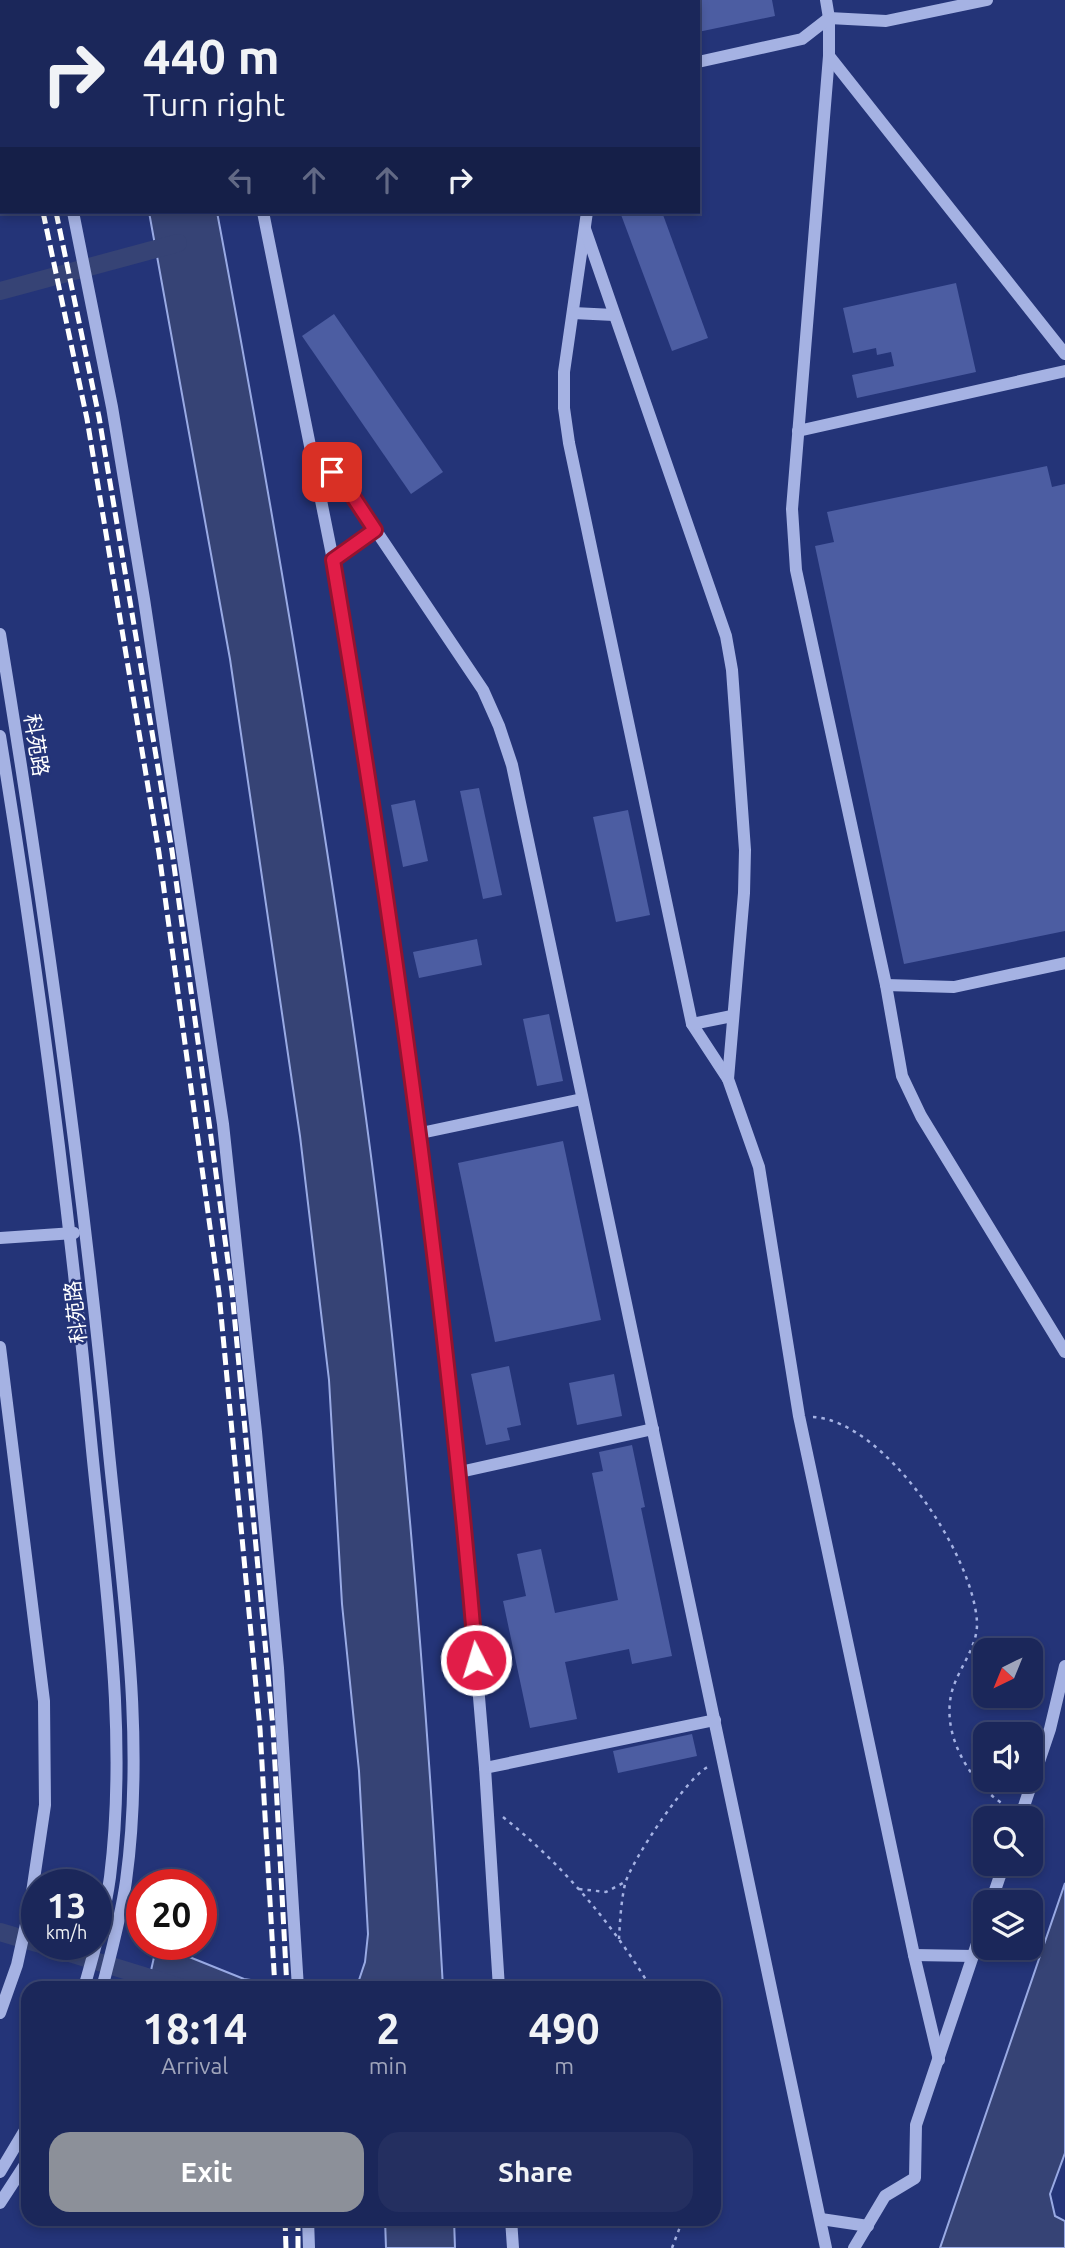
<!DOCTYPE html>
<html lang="en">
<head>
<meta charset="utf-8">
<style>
  body { margin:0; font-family:Ubuntu,"Noto Sans SC",sans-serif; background:#242f60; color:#f1f3f6; height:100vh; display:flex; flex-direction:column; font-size:26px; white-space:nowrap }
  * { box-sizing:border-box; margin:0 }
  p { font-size:23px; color:#a0a5bb }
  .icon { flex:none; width:38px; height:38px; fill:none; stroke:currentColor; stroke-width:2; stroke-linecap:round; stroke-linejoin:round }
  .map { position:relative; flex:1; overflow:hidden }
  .side { position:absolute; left:21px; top:1981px; width:700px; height:245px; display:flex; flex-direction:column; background:#1b275a; border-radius:21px; box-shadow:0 4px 10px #0003,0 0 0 2px #394470 }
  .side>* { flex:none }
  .guide { position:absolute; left:0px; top:0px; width:700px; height:214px; box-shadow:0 4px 10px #0003,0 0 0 2px #394470; background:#1b275a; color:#f1f3f6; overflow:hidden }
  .needle { width:46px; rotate:223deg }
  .fabs { position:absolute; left:973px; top:1638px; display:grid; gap:14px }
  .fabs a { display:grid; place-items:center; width:70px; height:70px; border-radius:14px; background:#1b275a; box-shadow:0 4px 10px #0003,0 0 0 2px #394470; font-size:35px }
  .speed { position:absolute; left:21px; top:1869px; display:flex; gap:14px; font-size:35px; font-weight:700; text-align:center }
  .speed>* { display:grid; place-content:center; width:91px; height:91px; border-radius:50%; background:#1b275a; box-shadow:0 4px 10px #0003,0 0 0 2px #394470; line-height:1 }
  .speed small { font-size:18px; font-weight:400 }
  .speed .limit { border:10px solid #d22; background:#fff; color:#111 }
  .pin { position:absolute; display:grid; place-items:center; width:60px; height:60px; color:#fff; margin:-30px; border-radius:14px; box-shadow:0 4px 10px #0006 }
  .me { position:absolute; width:77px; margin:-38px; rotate:355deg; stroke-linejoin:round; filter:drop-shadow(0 0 5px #0008) }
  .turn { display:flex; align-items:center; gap:24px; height:147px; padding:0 28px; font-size:32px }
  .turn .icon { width:91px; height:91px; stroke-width:2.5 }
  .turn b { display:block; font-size:49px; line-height:60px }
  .lanes { display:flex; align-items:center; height:66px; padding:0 28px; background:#0003; justify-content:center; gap:35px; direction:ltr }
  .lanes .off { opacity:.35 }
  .eta { display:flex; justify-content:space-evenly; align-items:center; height:119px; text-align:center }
  .eta b { font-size:42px; font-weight:700; line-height:49px }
  .button { display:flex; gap:14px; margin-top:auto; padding:14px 28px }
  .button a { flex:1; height:80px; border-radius:21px; background:#8c9099; color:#fff; font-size:28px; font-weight:700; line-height:80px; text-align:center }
  .button a+a { background:#242f60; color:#f1f3f6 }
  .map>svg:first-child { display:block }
</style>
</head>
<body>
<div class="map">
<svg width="1065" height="2248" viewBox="0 0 1065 2248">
  <rect width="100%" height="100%" fill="#243478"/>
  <g fill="#364375" stroke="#99aae4" stroke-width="2">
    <path d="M149 212H217C257 424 294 637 327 851 349 993 370 1136 386 1279 412 1515 430 1751 443 1988H351L358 1983 365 1962 368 1934 359 1771 342 1604 329 1380 300 1136 230 659Z"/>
    <polygon points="1065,1883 1065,2153 1050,2194 1055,2216 1065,2221 1065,2248 940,2248"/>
    <polygon points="157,1944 244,1979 310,1988 147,1988"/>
    <polygon points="385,2219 454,2219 455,2248 386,2248"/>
  </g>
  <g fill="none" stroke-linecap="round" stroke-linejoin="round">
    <g stroke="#364375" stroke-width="18">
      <polyline points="0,291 178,243"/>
      <polyline points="0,1932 37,1943"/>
      <polyline points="40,1944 183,1988"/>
    </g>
  </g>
  <g fill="#4c5da2">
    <polygon points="698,0 772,0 775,16 698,32"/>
    <polygon points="620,212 662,212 708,338 672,351"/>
    <polygon points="956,283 976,372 857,398 852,375 894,366 891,352 877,355 876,348 853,353 843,308"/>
    <polygon points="334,314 443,472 411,494 302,336"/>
    <polygon points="1047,466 1052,487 1065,484 1065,931 904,964 815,546 834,542 827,512"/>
    <polygon points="479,788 502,895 483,899 460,791"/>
    <polygon points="415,800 428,861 403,867 391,805"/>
    <polygon points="628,810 650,915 616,922 593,817"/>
    <polygon points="477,939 482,965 419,978 413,952"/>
    <polygon points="549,1014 563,1081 537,1086 523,1019"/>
    <polygon points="563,1141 601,1320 495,1342 458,1163"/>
    <polygon points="509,1366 521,1425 507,1428 510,1440 486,1445 471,1374"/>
    <polygon points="614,1374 622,1416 577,1425 569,1383"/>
    <polygon points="632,1445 645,1507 641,1508 672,1656 632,1664 629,1649 565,1662 577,1719 530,1728 503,1601 526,1596 517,1554 541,1549 555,1613 618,1600 592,1473 603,1471 599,1452"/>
    <polygon points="692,1734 697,1756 618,1773 613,1751"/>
  </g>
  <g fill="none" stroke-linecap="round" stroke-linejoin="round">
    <g stroke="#a5b2e3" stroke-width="2.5" stroke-dasharray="3.5 5" stroke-linecap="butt">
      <path d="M813 1417C885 1421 973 1554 977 1622 978 1647 959 1667 952 1691 940 1736 972 1786 1009 1808"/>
      <path d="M503 1817C562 1864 612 1923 651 1988"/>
      <polyline points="579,1889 606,1892 625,1882"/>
      <path d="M619 1939C620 1921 621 1902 625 1884 630 1863 690 1772 710 1766"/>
      <polyline points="672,2248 683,2219"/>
    </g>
    <g stroke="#a5b2e3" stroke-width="12">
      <polyline points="24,0 24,2"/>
      <polyline points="226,0 227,2"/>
      <polyline points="586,0 586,2"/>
      <polyline points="826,0 829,18 829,56 792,509 796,570 886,985 902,1076 921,1116 1065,1352"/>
      <polyline points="829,56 1065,354"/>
      <polyline points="698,62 802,39 829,18 886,21 987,0"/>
      <polyline points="73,212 112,407 144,599 223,1124 256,1432 278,1668 298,1988"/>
      <polyline points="263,212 333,560 374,808 421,1133 460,1472 485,1768 499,1988"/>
      <polyline points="587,212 564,372 564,408 569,443 692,1024 728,1079"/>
      <polyline points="585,229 726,636 732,670 745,850 744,893 728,1079 759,1167 799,1416 914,1955 939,2060"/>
      <polyline points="573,313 614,315"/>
      <polyline points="798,431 1065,371"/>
      <polyline points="314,459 332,472 346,486 483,690 499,726 512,765 826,2248"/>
      <polyline points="333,560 375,530"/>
      <path d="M0 634C44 903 82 1172 108 1443 122 1588 146 1736 126 1881 121 1917 111 1953 102 1988"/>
      <path d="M0 736C38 969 69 1205 91 1440 105 1585 128 1732 110 1877 105 1914 94 1952 84 1988"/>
      <polyline points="886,985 954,987 1065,963"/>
      <polyline points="692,1024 732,1016"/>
      <polyline points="421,1133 582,1099"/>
      <polyline points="0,1238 74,1233"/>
      <polyline points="0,1347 44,1701 45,1805 30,1906 17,1965 0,2013"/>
      <polyline points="460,1472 653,1429"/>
      <polyline points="485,1768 715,1720"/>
      <polyline points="1020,1818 1050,1729 1065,1666"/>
      <polyline points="991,1902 1004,1864"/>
      <polyline points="914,1955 973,1956"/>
      <polyline points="0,2172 28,2125"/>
      <polyline points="0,2203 28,2160"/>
      <polyline points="308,2219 309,2248"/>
      <polyline points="511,2219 513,2248"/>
      <polyline points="821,2219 868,2226"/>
      <polyline points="854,2248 885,2196 915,2178 916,2125 985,1920"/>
    </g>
    <g stroke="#fff" stroke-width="5" stroke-dasharray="12 5" stroke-linecap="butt">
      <polyline points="11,0 11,2"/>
      <polyline points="0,11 2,19"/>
      <polyline points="43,212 87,419 159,853 219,1293 260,1729 275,1988"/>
      <polyline points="56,212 99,417 172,851 232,1291 273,1728 287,1988"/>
      <polyline points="285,2219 286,2248"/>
      <polyline points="298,2219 298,2248"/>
    </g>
  </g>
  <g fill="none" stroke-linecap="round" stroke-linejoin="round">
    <defs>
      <path id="route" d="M332 472 346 486 375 530 333 560C394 925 445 1291 476 1660"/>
    </defs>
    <use href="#route" stroke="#92132f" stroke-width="18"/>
    <use href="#route" stroke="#e11d48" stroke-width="12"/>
  </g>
  <g text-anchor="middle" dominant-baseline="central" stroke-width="5" stroke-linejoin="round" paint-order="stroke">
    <g font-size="21" fill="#fff" stroke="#243478">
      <text transform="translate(37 745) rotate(81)">科苑路</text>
      <text transform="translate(75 1312) rotate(-96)">科苑路</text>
    </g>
  </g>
</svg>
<div class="fabs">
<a><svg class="needle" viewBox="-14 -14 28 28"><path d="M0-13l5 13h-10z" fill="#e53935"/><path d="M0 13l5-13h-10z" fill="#a0a5bb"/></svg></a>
<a><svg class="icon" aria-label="sound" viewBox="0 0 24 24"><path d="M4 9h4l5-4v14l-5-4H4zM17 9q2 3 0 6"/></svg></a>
<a><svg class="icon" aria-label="search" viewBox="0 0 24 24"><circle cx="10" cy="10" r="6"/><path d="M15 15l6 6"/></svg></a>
<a><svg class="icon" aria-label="layers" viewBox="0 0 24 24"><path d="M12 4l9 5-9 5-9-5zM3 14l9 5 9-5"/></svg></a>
</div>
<div class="speed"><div>13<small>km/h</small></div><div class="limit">20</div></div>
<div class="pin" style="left:332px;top:472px;background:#d93025"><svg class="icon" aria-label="arrive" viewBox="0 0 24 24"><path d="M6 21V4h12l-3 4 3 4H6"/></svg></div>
<svg class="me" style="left:476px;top:1660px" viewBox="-20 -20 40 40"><circle r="17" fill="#e11d48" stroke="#fff" stroke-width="3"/><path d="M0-11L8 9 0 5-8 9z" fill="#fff"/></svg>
<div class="guide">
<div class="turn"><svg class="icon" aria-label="right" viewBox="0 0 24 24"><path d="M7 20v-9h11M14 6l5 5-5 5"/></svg><div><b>440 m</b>Turn right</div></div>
<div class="lanes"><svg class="icon off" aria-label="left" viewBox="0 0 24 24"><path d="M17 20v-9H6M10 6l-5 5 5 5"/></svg><svg class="icon off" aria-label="ahead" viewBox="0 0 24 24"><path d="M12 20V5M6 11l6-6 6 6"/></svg><svg class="icon off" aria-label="ahead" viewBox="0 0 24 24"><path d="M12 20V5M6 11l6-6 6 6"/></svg><svg class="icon" aria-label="right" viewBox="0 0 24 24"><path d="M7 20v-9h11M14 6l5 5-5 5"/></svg></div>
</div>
<section class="side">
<div class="eta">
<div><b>18:14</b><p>Arrival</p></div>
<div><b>2</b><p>min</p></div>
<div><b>490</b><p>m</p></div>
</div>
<div class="button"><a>Exit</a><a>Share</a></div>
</section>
</div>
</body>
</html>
